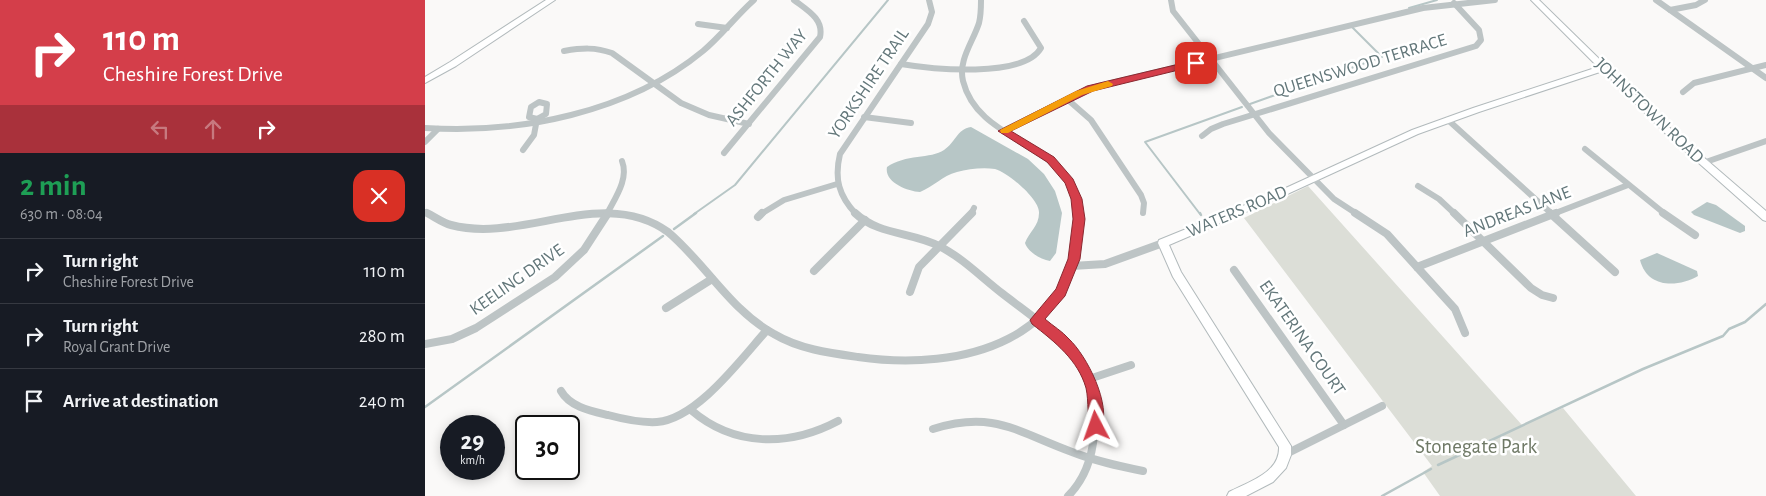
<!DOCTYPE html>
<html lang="en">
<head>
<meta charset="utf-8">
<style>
  body { margin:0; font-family:"Alegreya Sans",sans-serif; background:#20242c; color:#f1f3f6; height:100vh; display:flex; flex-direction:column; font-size:19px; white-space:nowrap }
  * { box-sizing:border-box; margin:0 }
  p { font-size:16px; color:#9ea1a6 }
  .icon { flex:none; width:28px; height:28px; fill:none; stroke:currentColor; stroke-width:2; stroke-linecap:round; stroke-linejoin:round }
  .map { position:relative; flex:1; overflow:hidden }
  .drawer { display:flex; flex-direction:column; background:#171b24; width:425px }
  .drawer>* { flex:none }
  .banner { background:#d43e4a; color:#fff; overflow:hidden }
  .speed { position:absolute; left:15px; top:415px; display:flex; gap:10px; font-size:25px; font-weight:700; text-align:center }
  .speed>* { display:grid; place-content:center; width:65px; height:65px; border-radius:50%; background:#171b24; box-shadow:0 2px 12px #0003; line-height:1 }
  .speed small { font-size:12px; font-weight:400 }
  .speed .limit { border:2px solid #111; border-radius:8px; background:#fff; color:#111 }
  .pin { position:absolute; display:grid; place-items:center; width:42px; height:42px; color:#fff; margin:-21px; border-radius:10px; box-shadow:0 2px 8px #0006 }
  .me { position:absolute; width:55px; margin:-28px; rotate:356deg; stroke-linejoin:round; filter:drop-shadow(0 0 4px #0008) }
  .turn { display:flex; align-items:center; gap:18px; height:105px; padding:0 20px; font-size:22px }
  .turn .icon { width:65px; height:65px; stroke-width:2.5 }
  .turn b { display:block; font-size:35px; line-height:42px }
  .lanes { display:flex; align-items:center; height:48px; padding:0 20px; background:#0003; justify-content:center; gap:25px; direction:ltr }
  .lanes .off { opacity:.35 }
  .round { display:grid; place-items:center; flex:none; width:52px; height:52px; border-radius:15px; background:#20242c }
  .overview { display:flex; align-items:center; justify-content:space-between; height:85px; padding:0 20px }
  h1 { font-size:30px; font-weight:700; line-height:38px; color:#1e9e55 }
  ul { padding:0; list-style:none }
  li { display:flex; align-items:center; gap:15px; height:65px; padding:0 20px; border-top:1px solid #363941 }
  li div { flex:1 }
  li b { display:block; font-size:19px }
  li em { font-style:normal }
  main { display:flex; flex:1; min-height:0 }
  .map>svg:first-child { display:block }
</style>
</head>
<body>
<main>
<section class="drawer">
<div class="banner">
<div class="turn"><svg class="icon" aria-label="right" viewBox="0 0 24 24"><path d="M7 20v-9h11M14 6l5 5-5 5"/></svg><div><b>110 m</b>Cheshire Forest Drive</div></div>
<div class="lanes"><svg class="icon off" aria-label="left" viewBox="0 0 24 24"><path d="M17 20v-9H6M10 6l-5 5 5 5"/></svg><svg class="icon off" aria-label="ahead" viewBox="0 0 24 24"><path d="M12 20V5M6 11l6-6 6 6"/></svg><svg class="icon" aria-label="right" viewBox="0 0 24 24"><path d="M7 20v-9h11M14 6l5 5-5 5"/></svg></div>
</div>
<div class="overview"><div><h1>2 min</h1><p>630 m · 08:04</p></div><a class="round" style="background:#d93025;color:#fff"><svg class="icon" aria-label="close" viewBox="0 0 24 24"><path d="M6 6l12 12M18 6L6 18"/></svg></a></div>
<ul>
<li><svg class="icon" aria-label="right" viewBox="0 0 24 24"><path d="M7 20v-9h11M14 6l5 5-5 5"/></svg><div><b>Turn right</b><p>Cheshire Forest Drive</p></div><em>110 m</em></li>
<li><svg class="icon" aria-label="right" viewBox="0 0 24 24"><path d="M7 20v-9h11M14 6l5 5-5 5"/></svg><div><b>Turn right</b><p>Royal Grant Drive</p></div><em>280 m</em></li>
<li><svg class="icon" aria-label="arrive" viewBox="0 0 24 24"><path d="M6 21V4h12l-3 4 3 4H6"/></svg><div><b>Arrive at destination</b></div><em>240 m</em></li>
</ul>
</section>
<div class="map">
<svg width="1341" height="496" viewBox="0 0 1341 496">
  <rect width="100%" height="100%" fill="#faf9f8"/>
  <polygon fill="#dcded7" points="883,186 1097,425 1138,408 1211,496 1015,496 998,472 1007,466 819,218"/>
  <g fill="#b7c6c6">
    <path d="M546 127 603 159 619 174 630 191 637 213 631 253 625 261C615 259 603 252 600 243 604 232 614 226 614 213 615 199 582 172 570 169 558 167 543 169 532 172 517 176 508 187 495 192 482 191 459 182 462 167 480 154 506 159 519 150 530 143 532 129 546 127Z"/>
    <polygon points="1282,202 1291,205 1320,226 1320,231 1315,233 1269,215 1266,212"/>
    <path d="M1232 253 1272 271 1273 276C1252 288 1222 288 1215 260Z"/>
  </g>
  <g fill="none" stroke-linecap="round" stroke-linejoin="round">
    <g stroke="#b7c6c6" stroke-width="2">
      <polyline points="984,8 1012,0"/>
      <polyline points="825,104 957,57 927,27"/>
      <polyline points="269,214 310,185 463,0"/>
      <polyline points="775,214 720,142 817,107"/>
    </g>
    <g stroke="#b7c6c6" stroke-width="2.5">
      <polyline points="775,213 776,215"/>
      <polyline points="249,229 271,213"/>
      <polyline points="0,407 238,236"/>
      <polyline points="1013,465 1218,369 1298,336 1304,329 1320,322 1341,304"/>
      <polyline points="957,496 1006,469"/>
    </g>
    <defs>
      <g id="secondary">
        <polygon points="121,0 130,0 31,66 0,83 0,77 25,62"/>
        <path d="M1106 0H1114L1247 130 1341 211V221L1338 220 1241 134 1178 71 1054 112 993 134 858 196 744 245 756 272 866 446V455L861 468 848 482 821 496H802L804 492C823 482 855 473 854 447L748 277 733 243 734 240 852 192 987 130 1048 108 1173 67Z"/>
      </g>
    </defs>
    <use href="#secondary" stroke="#b2babc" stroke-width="2"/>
    <g stroke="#bdc4c5" stroke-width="6">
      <path d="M556 0C556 8 556 15 554 23 548 42 533 60 538 81 554 146 650 141 654 214"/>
      <polyline points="746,0 748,11 844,133 909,199 932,214"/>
      <polyline points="1231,0 1341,78"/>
      <polyline points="1245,10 1271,5 1280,0"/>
      <polyline points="273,24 302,28"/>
      <path d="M139 51C157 48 170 47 187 53L256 103 284 115 324 124"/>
      <path d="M476 64C506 69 598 79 616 48L599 21"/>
      <polyline points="1258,92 1269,83 1341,65"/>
      <polyline points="642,99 666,120 716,195 719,203 718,213"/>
      <polygon points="114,102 122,104 121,114 112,119 104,117 106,107"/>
      <polyline points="439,117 486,123"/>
      <polyline points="1023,120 1127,214"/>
      <path d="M0 128C94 134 203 113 278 51 296 36 311 16 329 0"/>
      <polyline points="578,131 654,93 673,86 998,8 1070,0"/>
      <polyline points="777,136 786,129 798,124 1051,46 1056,40 1054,30 1029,3"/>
      <polyline points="0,142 13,129"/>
      <polyline points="1160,149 1240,214"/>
      <polyline points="98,150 109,135 112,119"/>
      <path d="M299 153 395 37C399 19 382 10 369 0"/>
      <polyline points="1278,163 1341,141"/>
      <polyline points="993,186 1014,199 1030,214"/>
      <polyline points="0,212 5,214"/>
      <polyline points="170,214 185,214"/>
      <path d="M182 214C190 198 204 179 197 161"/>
      <polyline points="336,214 359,200 412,184"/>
      <path d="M431 214C414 196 409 179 415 154L503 24 507 12 504 0"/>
      <polyline points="546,214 549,208"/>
      <polyline points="1128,214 1203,185"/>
    </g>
    <g stroke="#bdc4c5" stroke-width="8">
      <path d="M2 213C10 217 18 223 26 225 97 244 178 185 243 232 281 264 305 310 349 334 374 349 404 353 433 357 537 372 657 341 654 213"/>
      <path d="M430 213C453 235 487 232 514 246 538 258 557 278 578 294 631 335 676 359 669 435 667 458 660 479 643 496"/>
      <polyline points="930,213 962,234 1030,309 1040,333"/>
      <polyline points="1029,213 1106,288 1117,295 1128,298"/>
      <polyline points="1125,213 1190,272"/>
      <polyline points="1238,213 1270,235"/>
      <polyline points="333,217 337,213"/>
      <polyline points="647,266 680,264 738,243"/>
      <polyline points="992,267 1131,213"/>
      <polyline points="809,270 919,425"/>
      <polyline points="389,271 440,220"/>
      <polyline points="485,292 494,267 547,213"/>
      <polyline points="241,308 287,279"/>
      <polyline points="0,344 27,339 51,328 130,277 159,250 183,213"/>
      <polyline points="664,379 706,365"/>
      <path d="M136 391C145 407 166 411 183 415 198 419 216 423 232 422 272 419 316 359 342 330"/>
      <path d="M266 410C309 447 364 447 413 421"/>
      <path d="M508 429C569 410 592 432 647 452 670 461 694 466 718 471"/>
      <polyline points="861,454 957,406"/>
    </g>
    <use href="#secondary" fill="#fff" fill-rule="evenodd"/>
  </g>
  <path fill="#d43e4a" stroke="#8a2830" d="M771 60 776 63 774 65 668 91 586 131 629 157 648 179 657 199 660 219 655 259 640 296 620 319C628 326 637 331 644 339 662 356 687 405 676 430L671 432 666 430C662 421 664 401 661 388 653 360 630 342 607 324L605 320 631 289 643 259 648 219 646 199 640 183 622 162 573 131 662 86Z"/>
  <polygon fill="#f59e0b" points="683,81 688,84 687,86 657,95 583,133 576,133 575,130 651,91"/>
  <g text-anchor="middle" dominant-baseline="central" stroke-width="5" stroke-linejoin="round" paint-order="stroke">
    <g font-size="18" fill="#63777a" stroke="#fff">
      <text transform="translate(935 66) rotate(-17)">QUEENSWOOD TERRACE</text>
      <text transform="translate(342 78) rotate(-51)">ASHFORTH WAY</text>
      <text transform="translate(444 84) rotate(-56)">YORKSHIRE TRAIL</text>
      <text transform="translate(1224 111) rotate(44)">JOHNSTOWN ROAD</text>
      <text transform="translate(812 212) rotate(-23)">WATERS ROAD</text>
      <text transform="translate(1092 212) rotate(-21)">ANDREAS LANE</text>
      <text transform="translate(92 280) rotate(-35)">KEELING DRIVE</text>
      <text transform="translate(877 338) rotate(55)">EKATERINA COURT</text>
    </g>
    <g font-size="21" fill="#6f7966" stroke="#fff">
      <text x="1051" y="446">Stonegate Park</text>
    </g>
  </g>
</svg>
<div class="speed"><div>29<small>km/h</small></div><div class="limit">30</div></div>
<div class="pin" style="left:771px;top:63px;background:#d93025"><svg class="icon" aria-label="arrive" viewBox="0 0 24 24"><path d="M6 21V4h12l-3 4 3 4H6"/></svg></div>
<svg class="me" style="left:671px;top:426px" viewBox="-20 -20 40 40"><path d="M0-17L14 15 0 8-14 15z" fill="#d43e4a" stroke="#fff" stroke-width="4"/></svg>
</div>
</main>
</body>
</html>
